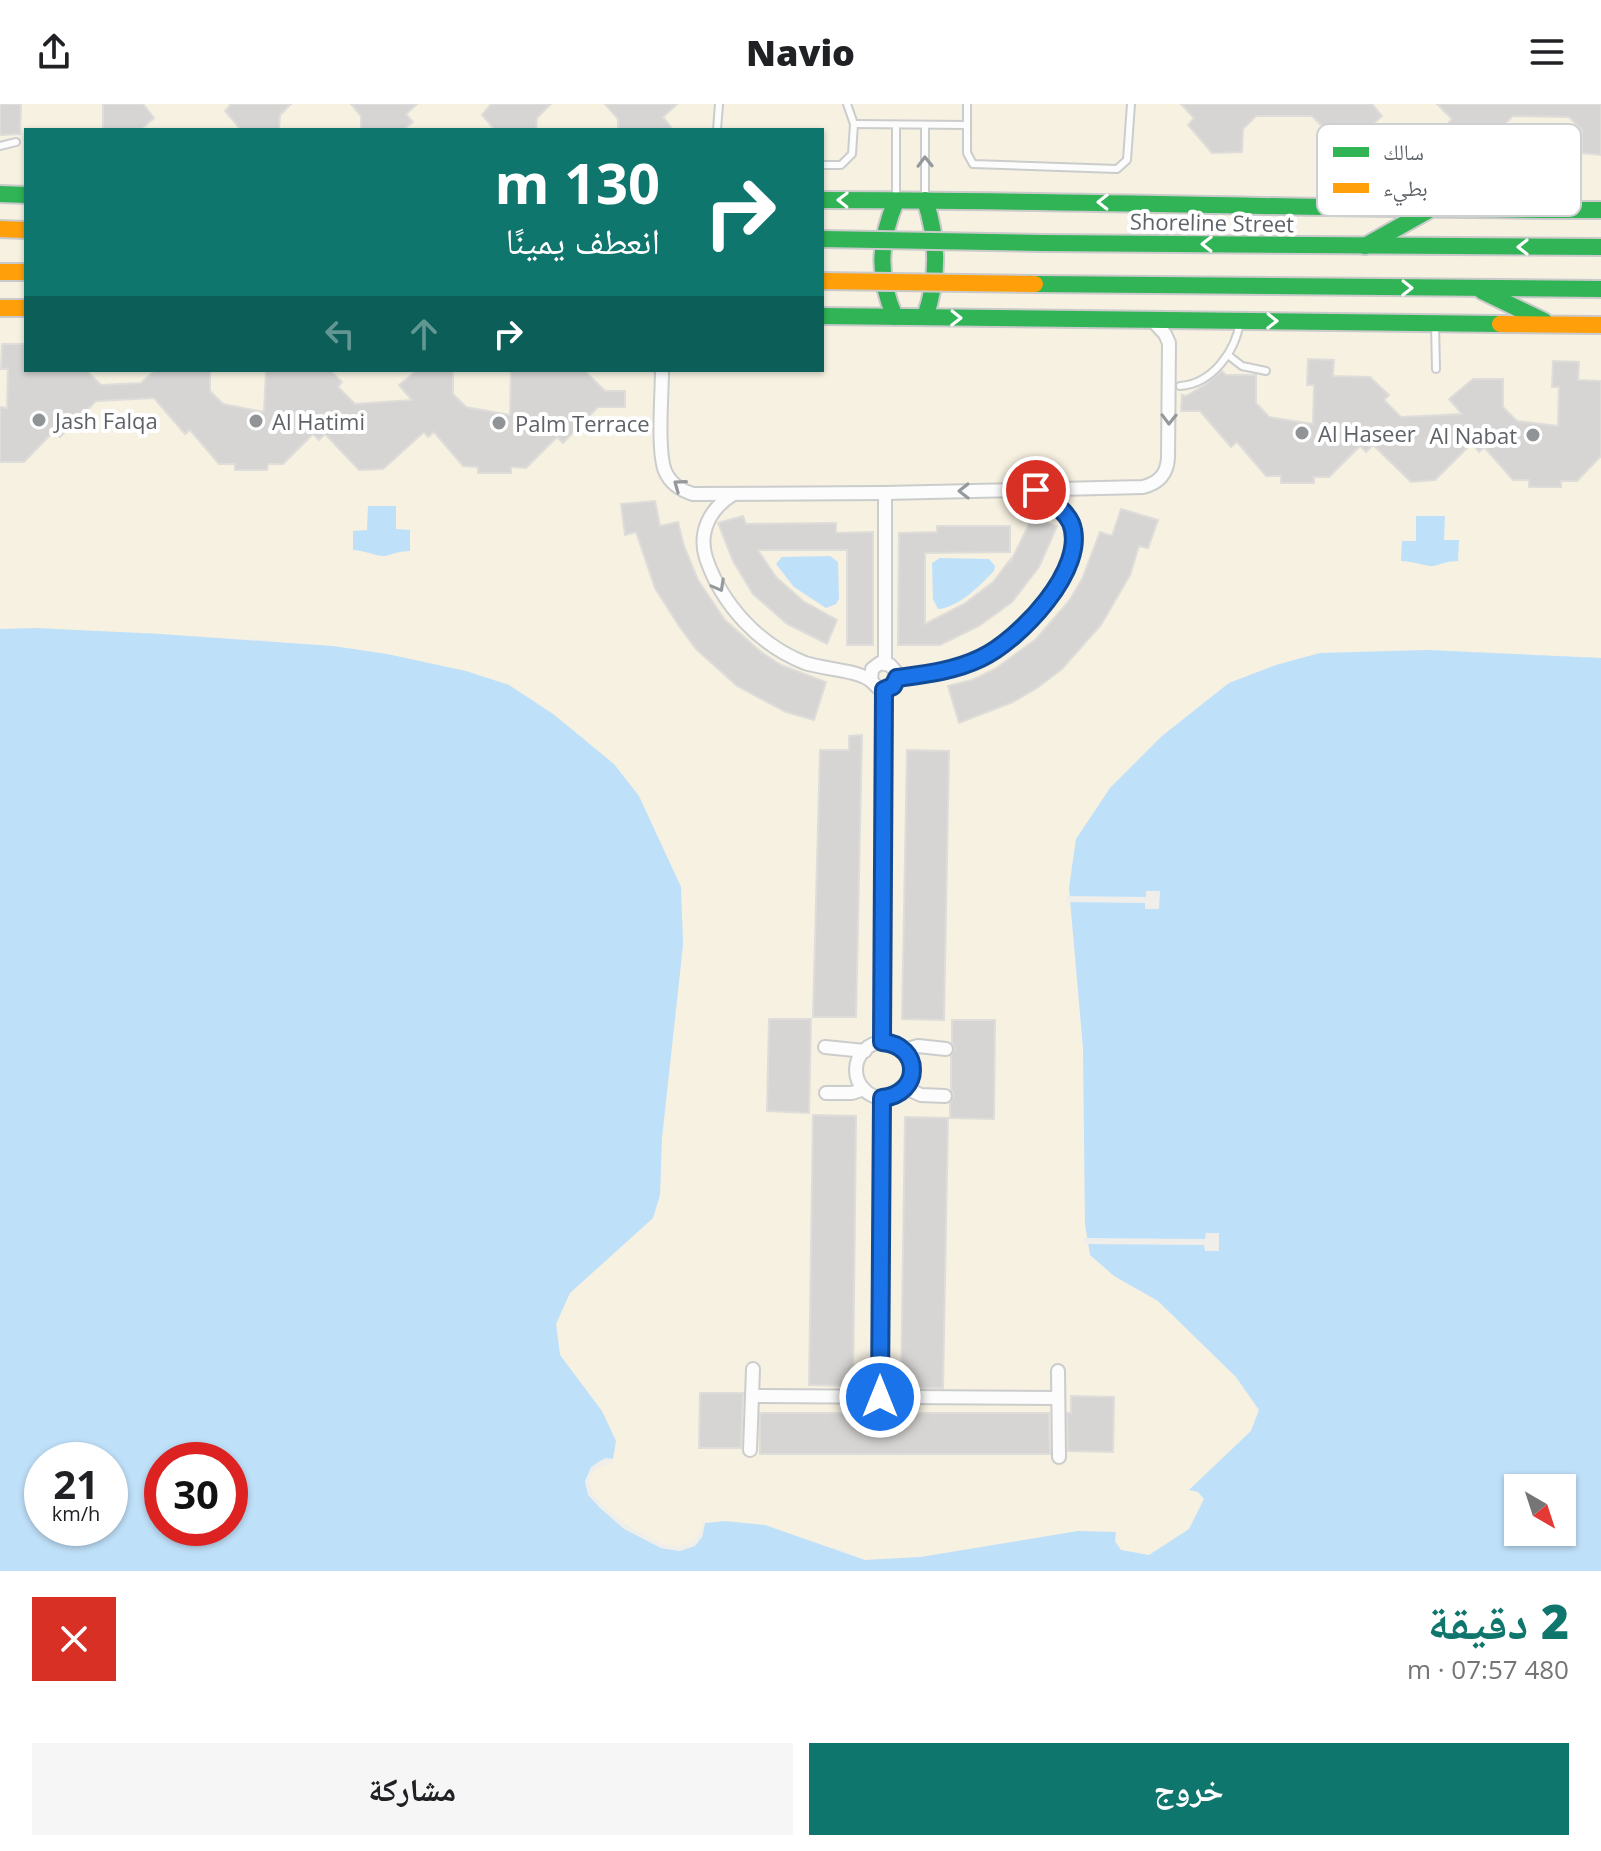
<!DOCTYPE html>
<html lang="ar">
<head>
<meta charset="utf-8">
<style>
  body { margin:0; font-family:"Open Sans","Noto Naskh Arabic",sans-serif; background:#f6f6f6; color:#202124; direction:rtl; height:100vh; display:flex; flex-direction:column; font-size:30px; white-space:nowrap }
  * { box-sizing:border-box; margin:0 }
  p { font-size:26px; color:#757577 }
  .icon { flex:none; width:44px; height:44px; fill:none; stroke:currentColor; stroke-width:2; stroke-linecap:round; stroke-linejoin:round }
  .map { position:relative; height:1467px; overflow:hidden; direction:ltr }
  .drawer { display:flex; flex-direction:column; background:#fff; flex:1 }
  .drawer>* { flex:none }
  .top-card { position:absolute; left:24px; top:24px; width:800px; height:244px; border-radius:0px; box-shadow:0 2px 6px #0004; direction:rtl; background:#0f766e; color:#fff; overflow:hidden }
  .needle { width:52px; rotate:141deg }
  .fabs { position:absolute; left:1504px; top:1370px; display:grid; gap:16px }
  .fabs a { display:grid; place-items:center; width:72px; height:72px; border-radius:0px; background:#fff; box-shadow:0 2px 6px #0004; font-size:40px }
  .speed { position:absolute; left:24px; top:1338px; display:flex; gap:16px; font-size:40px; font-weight:700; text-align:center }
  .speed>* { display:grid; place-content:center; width:104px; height:104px; border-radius:50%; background:#fff; box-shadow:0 2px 6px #0004; line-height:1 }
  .speed small { font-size:20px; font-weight:400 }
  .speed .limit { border:12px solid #d22; background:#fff; color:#111 }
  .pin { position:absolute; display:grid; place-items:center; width:68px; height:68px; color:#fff; margin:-34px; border:4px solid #fff; border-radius:50%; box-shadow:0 2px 8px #0007 }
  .me { position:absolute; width:88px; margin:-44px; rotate:0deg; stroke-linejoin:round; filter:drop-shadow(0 0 6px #0008) }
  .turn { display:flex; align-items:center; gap:28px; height:168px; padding:0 32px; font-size:36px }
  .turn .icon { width:104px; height:104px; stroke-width:2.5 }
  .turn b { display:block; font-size:56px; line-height:68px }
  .lanes { display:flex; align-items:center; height:76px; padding:0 32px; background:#0003; justify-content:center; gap:40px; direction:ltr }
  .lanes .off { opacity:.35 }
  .round { display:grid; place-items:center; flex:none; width:84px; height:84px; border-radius:0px; background:#f6f6f6 }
  .summary { display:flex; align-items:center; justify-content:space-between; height:136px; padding:0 32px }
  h1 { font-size:48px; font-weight:800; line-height:60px; color:#0f766e }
  .button { display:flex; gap:16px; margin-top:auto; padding:16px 32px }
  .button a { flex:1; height:92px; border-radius:0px; background:#0f766e; color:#fff; font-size:32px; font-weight:800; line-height:92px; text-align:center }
  .button a+a { background:#f6f6f6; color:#202124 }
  header { display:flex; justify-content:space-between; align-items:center; height:104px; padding:0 32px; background:#fff; font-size:36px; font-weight:800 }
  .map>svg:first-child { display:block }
</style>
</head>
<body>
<header><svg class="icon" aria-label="menu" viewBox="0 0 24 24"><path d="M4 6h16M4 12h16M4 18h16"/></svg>Navio<svg class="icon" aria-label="share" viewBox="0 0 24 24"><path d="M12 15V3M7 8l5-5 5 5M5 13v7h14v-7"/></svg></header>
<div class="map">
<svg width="1601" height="1467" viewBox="0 0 1601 1467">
  <rect width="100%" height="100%" fill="#efeeea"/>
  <path fill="#f6f1e1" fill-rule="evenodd" d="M0 0H1601V554L1427 546 1320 549 1276 561 1229 579 1162 632 1076 735 1069 784 1083 944 1085 1120 1114 1172 1158 1197 1236 1273 1259 1306 1251 1326 1190 1385 1198 1387 1204 1394 1189 1425 1149 1451 1002 1439 920 1453 865 1456 837 1444 702 1433 680 1447 661 1444 600 1404 585 1378 591 1363 578 1276 560 1250 556 1220 570 1189 653 1114 660 1091 662 1034 683 841 681 782 660 739 585 635 553 610 509 581 264 536 36 524 0 525ZM26 26H822V266H26Z"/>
  <g fill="#bfe0f9" fill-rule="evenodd">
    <path d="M368 402H396V425L410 426V447C399 447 394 450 385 452 379 453 363 446 353 446V427L367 426Z"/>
    <path d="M1416 412H1445L1444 436H1459L1458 457C1448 457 1442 460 1433 462 1429 463 1411 457 1401 457L1402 437H1416Z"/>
    <polygon points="830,452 838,458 839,495 836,500 826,504 794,483 776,460 782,453"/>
    <path d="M940 454 989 455 995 462 994 467C979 482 960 503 938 505L933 495 932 459Z"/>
    <path d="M36 524 161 530 333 542 387 550 466 567 509 581 553 610 614 660 639 692 681 783 683 841 662 1034 660 1091 653 1114 570 1189 556 1220 560 1251 602 1307 616 1337 613 1355C597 1353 590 1365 585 1378L600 1404 661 1444 680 1447 702 1433 705 1419 725 1417 765 1421 865 1456 921 1453 1078 1427 1116 1428 1115 1437 1121 1446 1149 1451 1189 1425 1204 1395 1198 1388 1189 1386 1251 1327 1259 1306 1236 1273 1158 1197 1114 1172 1090 1151 1085 1120 1083 944 1069 784 1076 735 1110 684 1162 632 1229 579 1276 561 1320 549 1427 546 1601 554V1467H0V525ZM42 1356H110V1424H42ZM162 1356H230V1424H162ZM1518 1384H1562V1428H1518Z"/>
  </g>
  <g fill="#efeeea">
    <polygon points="1146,787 1160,787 1159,805 1145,805 1145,799 1067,798 1066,792 1146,793"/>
    <polygon points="1206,1129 1219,1129 1219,1147 1205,1147 1204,1141 1084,1140 1083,1134 1205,1135"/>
    <polygon points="606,1354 613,1355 611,1359 594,1366 589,1378 592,1389 603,1401 627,1422 662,1440 680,1443 692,1438 699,1431 704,1416 705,1419 702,1433 695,1442 680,1447 661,1444 624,1425 600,1404 588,1391 585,1378 591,1363"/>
  </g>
  <g fill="#d6d5d3" stroke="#deddd9" stroke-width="2">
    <polygon points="0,0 21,0 20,30 0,31"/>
    <polygon points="103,0 143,0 154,14 140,26 103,26"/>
    <polygon points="231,0 291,0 280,11 279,26 241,26 225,7"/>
    <polygon points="351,0 417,0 406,10 413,18 403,26 361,26 361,12"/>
    <polygon points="491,0 551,0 537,14 536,26 495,26 482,11"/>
    <polygon points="605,0 677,0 663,13 673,26 618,26 618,15"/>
    <polygon points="1181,0 1372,0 1382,12 1369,24 1375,32 1353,51 1325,48 1325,25 1312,12 1256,12 1243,25 1242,48 1212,49 1188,21 1194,14"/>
    <polygon points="1437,0 1601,0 1601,51 1582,49 1582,26 1569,13 1513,12 1499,25 1498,48 1469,49 1446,22 1452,15"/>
    <polygon points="2,240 26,240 26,266 86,266 101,281 141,279 155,266 210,266 210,287 223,300 264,308 266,266 330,266 342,278 338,283 355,300 412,296 399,281 417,266 453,266 453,290 466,303 510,311 511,266 584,266 605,287 625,287 625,303 598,303 563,339 557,333 526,364 511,363 511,369 478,369 478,363 463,362 434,328 428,333 424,328 383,365 359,366 325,330 319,336 313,330 283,360 268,360 267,366 235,366 235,360 219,360 190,326 185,330 154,294 96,297 60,333 54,327 24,358 0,358 0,303 7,304 8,265 1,265"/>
    <polygon points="1308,255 1334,256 1333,272 1370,273 1389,291 1384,296 1401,313 1462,310 1449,295 1473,275 1503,275 1503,303 1517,317 1558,322 1559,283 1552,283 1553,257 1579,258 1578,276 1601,277 1601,352 1577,377 1561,377 1561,383 1529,383 1529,376 1513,376 1484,343 1479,348 1472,339 1435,376 1411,378 1373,341 1366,348 1360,342 1329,373 1314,373 1314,379 1281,379 1281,372 1266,372 1237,338 1231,343 1200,307 1181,307 1182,291 1186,292 1206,280 1222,267 1226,271 1256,271 1256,299 1269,313 1313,320 1314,281 1307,281"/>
    <polygon points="655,397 660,422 678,418 684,442 698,476 725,516 761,548 781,561 826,578 814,616 786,608 737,582 696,545 679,522 655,484 636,428 625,431 621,400"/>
    <polygon points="1121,405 1158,416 1148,444 1139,442 1130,471 1101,521 1062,565 1037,584 1013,598 959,619 948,582 972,576 995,565 1036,535 1069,497 1082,475 1100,428 1112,432"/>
    <polygon points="743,412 746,420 836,419 836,429 873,428 873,541 847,541 847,446 758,446 776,473 803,497 837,516 827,540 787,520 753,490 733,457 718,419"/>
    <polygon points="1032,414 1057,422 1039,463 1012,498 979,522 940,541 898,541 899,429 937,428 937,422 1010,422 1010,448 925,449 925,520 964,500 993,478 1010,456 1010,459"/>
    <polygon points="862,631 856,913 813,913 820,646 849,646 849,632"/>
    <polygon points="907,646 949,647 944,916 902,915"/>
    <polygon points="769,915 811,915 809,1009 767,1007"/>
    <polygon points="952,916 995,916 994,1015 950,1014 950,999 954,992 951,985 951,952 955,945 952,938"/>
    <polygon points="813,1011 856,1012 853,1282 809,1281"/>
    <polygon points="905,1013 948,1014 943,1284 901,1284"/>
    <polygon points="700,1289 743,1289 741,1344 699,1344"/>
    <polygon points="1071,1292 1114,1293 1113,1348 1068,1347 1067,1309 1071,1309"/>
    <polygon points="760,1309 1049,1309 1050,1350 760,1350"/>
  </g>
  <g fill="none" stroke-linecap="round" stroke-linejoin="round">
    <defs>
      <g id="lane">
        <polyline points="967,0 967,49 973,60 1117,65 1127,56 1131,0"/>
        <polyline points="854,20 967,21"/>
        <polyline points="925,21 925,96"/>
        <polyline points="717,26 719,0"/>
        <polyline points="0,42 16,38"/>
        <polyline points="1336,55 1357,58 1377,69"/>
        <polyline points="822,61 841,61 852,50 854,20 847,0"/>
        <polyline points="1461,67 1479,59 1505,59"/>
        <polyline points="896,93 896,21"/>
        <path d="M1346 102C1368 79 1394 38 1430 45 1442 47 1453 55 1460 65 1468 78 1473 92 1479 105"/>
        <polyline points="1435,220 1436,265"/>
        <polyline points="1228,251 1242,262 1266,267"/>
        <path d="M1180 282C1212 280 1236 247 1240 217"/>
      </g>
      <g id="street">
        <path d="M662 266C662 290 657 346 665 367 670 379 680 386 693 390L885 389 1143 383C1159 379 1167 370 1168 354L1169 239 1165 230 1152 216"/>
        <polyline points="885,389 885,559"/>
        <path d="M732 391C710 405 698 428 706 454 722 501 759 541 805 559 823 565 858 566 871 577 874 579 876 583 880 585L893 582 897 569 890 561 880 559 872 565 871 577"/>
        <path d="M897 574C928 570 958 567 986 552 1021 533 1088 463 1071 420 1065 404 1048 396 1036 386"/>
        <polyline points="882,938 884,586"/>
        <circle cx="884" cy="966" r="28"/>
        <polyline points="825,943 865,947"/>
        <polyline points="904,946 918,942 946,945"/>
        <polyline points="905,984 921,991 945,992"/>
        <polyline points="826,989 852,989 864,985"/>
        <polyline points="1058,1267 1059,1353"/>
        <polyline points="752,1292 1058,1294"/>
        <polyline points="880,1293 882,994"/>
        <polyline points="750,1346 753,1265"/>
      </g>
      <g id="fast">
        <polyline points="0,90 26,91"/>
        <path d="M822 96C1082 96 1341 106 1601 106"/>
        <path d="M925 96C938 136 939 173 925 213"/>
        <polyline points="1041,139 1601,143"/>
        <polyline points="1365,142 1429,106"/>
        <polyline points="1035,180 1601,185"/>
        <polyline points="1482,187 1544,217"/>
        <polyline points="822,212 1500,220"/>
        <path d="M895 213C877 173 879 137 896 97"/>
      </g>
      <g id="slow">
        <polyline points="0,125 26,126"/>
        <polyline points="0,168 26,168"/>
        <polyline points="0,204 26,204"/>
        <polyline points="1500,220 1601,221"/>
      </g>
    </defs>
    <use href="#lane" stroke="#cbcccc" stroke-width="10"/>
    <use href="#street" stroke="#cbcccc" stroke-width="16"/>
    <use href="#fast" stroke="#cacacb" stroke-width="20"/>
    <use href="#slow" stroke="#cacacb" stroke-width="20"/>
    <use href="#lane" stroke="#fdfcfc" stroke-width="6"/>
    <use href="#street" stroke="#fdfcfc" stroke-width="12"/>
    <use href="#fast" stroke="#30b455" stroke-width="16"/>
    <use href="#slow" stroke="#ff9f0a" stroke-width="16"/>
    <defs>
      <polyline id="fast-bridge" points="822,135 1041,139"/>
      <polyline id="slow-bridge" points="822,177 1035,180"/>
    </defs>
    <use href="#fast-bridge" stroke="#cacacb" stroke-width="20" stroke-linecap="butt"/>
    <use href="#slow-bridge" stroke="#cacacb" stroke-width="20" stroke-linecap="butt"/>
    <use href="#fast-bridge" stroke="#30b455" stroke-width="16"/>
    <use href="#slow-bridge" stroke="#ff9f0a" stroke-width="16"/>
  </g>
  <defs><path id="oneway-chevron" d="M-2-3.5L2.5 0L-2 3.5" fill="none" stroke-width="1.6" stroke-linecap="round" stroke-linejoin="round" transform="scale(2)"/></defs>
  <g stroke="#96999c">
    <use href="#oneway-chevron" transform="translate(925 58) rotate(-91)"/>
    <use href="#oneway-chevron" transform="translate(1169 315) rotate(91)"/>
    <use href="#oneway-chevron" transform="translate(679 381) rotate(-144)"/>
    <use href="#oneway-chevron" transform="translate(964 387) rotate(179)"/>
    <use href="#oneway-chevron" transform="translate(719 482) rotate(61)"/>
  </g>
  <g stroke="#fff">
    <use href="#oneway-chevron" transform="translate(843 96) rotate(-179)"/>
    <use href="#oneway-chevron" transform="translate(1103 98) rotate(-179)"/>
    <use href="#oneway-chevron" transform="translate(1207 140) rotate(-179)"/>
    <use href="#oneway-chevron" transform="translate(1523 143) rotate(-180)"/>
    <use href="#oneway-chevron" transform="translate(1407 184) rotate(1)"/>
    <use href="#oneway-chevron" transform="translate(956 214) rotate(1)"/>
    <use href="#oneway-chevron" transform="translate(1272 217) rotate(1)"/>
  </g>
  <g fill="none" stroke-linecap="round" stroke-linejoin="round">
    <defs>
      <path id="route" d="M880 1293 882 994C922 990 922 941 882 938L884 586 893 582 897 574C926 570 954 567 981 554 1018 537 1089 464 1071 419 1064 404 1048 396 1036 386"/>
    </defs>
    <use href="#route" stroke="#114b97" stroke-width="20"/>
    <use href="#route" stroke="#1a73e8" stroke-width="14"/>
  </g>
  <g fill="#919496" stroke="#fff" stroke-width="3">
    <circle cx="39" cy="316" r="8"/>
    <circle cx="256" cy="317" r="8"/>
    <circle cx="499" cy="319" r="8"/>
    <circle cx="1302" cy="329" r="8"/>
    <circle cx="1533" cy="331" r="8"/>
  </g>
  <g text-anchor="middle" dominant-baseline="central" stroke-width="8" stroke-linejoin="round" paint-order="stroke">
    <g font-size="22" fill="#5f6368" stroke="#fff">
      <text transform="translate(1212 118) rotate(1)">Shoreline Street</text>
    </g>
    <g font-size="22" fill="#5f6368" stroke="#fff" text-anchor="start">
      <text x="55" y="316">Jash Falqa</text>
      <text x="272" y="317">Al Hatimi</text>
      <text x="515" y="319">Palm Terrace</text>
      <text x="1318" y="329">Al Haseer</text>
      <text x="1517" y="331" text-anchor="end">Al Nabat</text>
    </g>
  </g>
  <rect x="1317" y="20" width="264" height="92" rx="12" fill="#fff" stroke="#cfd0d2" stroke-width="2"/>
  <rect x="1333" y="43" width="36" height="10" fill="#30b455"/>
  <rect x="1333" y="79" width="36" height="10" fill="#ff9f0a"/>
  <g font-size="22" fill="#5f6368">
    <text x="1383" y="56">سالك</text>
    <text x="1383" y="92">بطيء</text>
  </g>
</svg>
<div class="fabs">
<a><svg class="needle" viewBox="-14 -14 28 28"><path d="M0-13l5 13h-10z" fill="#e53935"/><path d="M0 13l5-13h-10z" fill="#757577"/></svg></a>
</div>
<div class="speed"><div>21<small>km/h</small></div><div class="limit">30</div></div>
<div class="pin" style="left:1036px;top:386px;background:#d93025"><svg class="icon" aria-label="arrive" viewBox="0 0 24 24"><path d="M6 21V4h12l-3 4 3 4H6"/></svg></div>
<svg class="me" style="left:880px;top:1293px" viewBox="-20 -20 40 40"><circle r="17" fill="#1a73e8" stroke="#fff" stroke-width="3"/><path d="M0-11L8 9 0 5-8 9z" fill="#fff"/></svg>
<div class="top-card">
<div class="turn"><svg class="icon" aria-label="right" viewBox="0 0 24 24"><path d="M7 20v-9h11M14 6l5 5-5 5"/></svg><div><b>130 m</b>انعطف يمينًا</div></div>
<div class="lanes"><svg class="icon off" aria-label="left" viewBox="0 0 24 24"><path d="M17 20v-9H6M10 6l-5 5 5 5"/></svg><svg class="icon off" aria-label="ahead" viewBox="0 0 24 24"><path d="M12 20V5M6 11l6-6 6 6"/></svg><svg class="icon" aria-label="right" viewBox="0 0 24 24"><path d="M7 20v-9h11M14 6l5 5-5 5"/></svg></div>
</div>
</div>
<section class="drawer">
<div class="summary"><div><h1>2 دقيقة</h1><p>480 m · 07:57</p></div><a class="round" style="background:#d93025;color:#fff"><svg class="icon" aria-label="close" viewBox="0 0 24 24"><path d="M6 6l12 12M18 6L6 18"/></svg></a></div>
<div class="button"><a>خروج</a><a>مشاركة</a></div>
</section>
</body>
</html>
